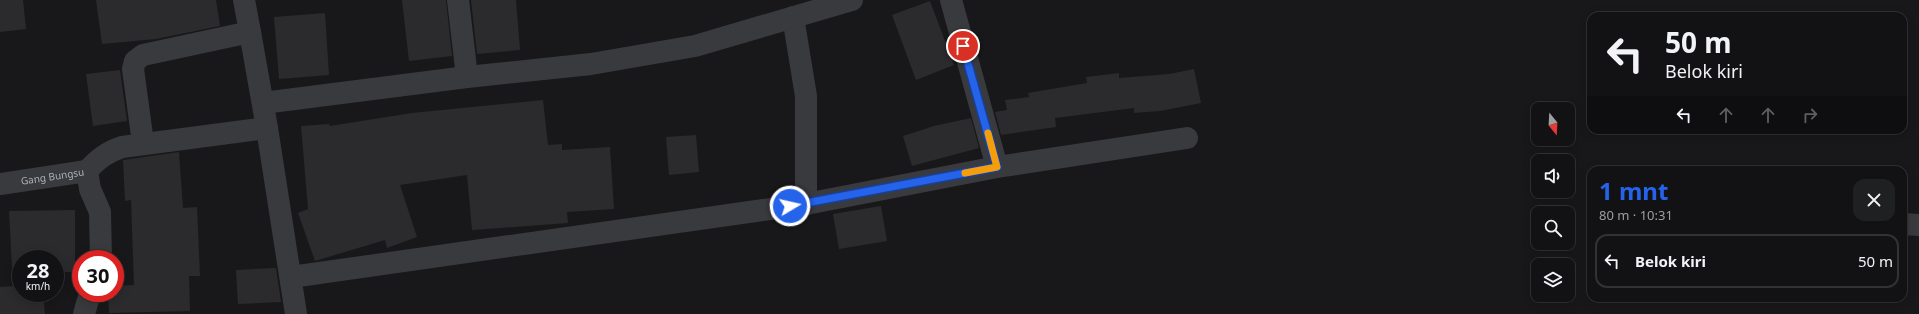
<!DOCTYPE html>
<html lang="id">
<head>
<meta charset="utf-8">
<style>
  body { margin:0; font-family:"Noto Sans",sans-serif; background:#1f2022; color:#f1f3f6; height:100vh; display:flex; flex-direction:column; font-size:15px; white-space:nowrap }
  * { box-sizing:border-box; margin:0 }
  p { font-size:13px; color:#9c9ea0 }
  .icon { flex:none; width:22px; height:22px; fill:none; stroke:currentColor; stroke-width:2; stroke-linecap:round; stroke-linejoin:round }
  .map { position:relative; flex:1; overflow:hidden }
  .side { position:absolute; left:1587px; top:166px; width:320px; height:136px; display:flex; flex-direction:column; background:#121214; border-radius:12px; box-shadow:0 2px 10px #0003,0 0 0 1px #313234 }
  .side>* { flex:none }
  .hud { position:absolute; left:1587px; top:12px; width:320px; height:122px; border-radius:12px; box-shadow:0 2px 10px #0003,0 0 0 1px #313234; background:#121214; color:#f1f3f6; overflow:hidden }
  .needle { width:26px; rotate:162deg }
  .buttons { position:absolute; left:1531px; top:102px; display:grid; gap:8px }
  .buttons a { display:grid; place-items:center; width:44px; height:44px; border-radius:8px; background:#121214; box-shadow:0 2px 10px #0003,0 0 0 1px #313234; font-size:20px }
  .speed { position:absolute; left:12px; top:250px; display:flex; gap:8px; font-size:20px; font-weight:700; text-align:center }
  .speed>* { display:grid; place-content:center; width:52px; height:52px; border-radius:50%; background:#121214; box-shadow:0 2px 10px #0003,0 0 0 1px #313234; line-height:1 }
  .speed small { font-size:10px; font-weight:400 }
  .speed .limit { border:6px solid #d22; background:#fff; color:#111 }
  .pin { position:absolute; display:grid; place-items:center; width:34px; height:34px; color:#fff; margin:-17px; border:2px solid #fff; border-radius:50%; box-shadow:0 1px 4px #0007 }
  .me { position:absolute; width:44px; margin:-22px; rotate:81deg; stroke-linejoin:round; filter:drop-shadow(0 0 3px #0008) }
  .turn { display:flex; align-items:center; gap:14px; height:84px; padding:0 12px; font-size:18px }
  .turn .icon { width:52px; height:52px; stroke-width:2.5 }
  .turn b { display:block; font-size:28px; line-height:34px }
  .lanes { display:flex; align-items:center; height:38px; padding:0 12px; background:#0003; justify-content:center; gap:20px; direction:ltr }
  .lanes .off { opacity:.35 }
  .round { display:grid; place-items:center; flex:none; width:42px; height:42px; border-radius:12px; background:#1f2022 }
  .overview { display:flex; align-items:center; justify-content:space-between; height:68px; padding:0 12px }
  h1 { font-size:24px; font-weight:700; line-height:30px; color:#2563eb }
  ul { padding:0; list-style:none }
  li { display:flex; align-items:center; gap:12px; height:54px; margin:0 8px 6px; padding:0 4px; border:2px solid #313234; border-radius:12px }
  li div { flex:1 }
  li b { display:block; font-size:15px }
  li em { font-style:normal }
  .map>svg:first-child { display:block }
</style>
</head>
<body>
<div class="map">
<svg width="1919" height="314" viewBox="0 0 1919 314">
  <rect width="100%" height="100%" fill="#18181a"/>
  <g fill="#2b2b2e">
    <polygon points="0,0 23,0 26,29 0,32"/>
    <polygon points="96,0 216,0 220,26 156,39 102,44"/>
    <polygon points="402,0 446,0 452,56 409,61"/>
    <polygon points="471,0 516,0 520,50 477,54"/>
    <polygon points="930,1 954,65 916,80 892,15"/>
    <polygon points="325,13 329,75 279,79 274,17"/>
    <polygon points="1194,69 1201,103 1160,111 1134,113 1134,108 1055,118 1056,127 1001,135 995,112 1007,110 1005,100 1029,97 1028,93 1087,83 1086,77 1119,73 1119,78 1169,74"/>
    <polygon points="120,70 127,121 93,126 86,74"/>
    <polygon points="543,100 548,145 562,144 562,150 610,147 614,209 567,212 568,223 472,230 467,175 400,185 417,237 387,248 385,240 315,261 298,213 308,209 301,126 329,124 330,126 412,113"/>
    <polygon points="971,118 979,148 912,166 903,136 934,126"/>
    <polygon points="696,135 699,172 669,175 666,137"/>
    <polygon points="179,152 183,208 197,207 200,276 189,276 190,311 109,313 108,293 115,293 115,286 134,285 131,200 125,201 123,160"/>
    <polygon points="881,206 887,241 839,249 833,214"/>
    <polygon points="75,210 75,272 55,272 55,259 21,259 21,293 43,293 45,314 0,314 0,287 13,286 9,211"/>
    <polygon points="276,268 281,302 238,304 236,270"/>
  </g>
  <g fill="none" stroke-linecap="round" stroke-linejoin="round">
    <g stroke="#393a3e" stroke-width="22">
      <polyline points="458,0 467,77"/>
      <polyline points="951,0 997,167"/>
      <polyline points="793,17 806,96 806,204"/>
      <polyline points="250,32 267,128 296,314"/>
      <polyline points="263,103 467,77 591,64 695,46 852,0"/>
      <polyline points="143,143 133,69 135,61 143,55 250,32 244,0"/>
      <path d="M87 171C98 159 107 152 122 147L267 128"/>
      <path id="s1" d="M0 184 87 171 90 189 100 212 101 259"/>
      <polyline points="1903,224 1919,225"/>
      <polyline points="291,277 806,204 997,167 1187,138"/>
      <polyline points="84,314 90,293"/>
    </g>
  </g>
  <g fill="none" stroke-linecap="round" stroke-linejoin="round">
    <defs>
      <polyline id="route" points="790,206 997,167 963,46"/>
    </defs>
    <use href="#route" stroke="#184099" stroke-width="10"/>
    <use href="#route" stroke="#2563eb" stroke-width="7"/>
    <polyline stroke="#f59e0b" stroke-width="7" points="965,173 997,167 988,133"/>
  </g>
  <g text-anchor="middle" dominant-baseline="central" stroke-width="4" stroke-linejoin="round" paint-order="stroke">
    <g font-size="10" fill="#abb0b8" stroke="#131315">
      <text stroke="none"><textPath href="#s1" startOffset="53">Gang Bungsu</textPath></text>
    </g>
  </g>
</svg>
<div class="buttons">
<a><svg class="needle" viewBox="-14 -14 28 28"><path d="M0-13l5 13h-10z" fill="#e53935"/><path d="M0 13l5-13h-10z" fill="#9c9ea0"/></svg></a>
<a><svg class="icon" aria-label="sound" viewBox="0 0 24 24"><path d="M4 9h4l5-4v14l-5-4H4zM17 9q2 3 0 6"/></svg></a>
<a><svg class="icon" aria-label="search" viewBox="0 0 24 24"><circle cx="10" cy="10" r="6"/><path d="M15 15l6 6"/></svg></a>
<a><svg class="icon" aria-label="layers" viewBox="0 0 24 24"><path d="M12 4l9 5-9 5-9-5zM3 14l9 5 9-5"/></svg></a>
</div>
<div class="speed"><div>28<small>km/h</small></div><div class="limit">30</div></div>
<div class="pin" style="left:963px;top:46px;background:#d93025"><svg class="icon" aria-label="arrive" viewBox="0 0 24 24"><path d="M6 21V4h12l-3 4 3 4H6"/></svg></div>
<svg class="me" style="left:790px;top:206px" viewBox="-20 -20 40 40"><circle r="17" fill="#2563eb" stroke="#fff" stroke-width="3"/><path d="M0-11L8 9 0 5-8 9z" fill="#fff"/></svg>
<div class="hud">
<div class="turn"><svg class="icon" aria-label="left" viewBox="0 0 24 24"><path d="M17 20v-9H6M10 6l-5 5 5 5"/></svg><div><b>50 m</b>Belok kiri</div></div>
<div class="lanes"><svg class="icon" aria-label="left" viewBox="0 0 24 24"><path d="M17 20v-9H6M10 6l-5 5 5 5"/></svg><svg class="icon off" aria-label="ahead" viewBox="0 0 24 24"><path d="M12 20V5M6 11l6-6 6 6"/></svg><svg class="icon off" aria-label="ahead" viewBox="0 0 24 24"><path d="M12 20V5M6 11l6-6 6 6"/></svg><svg class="icon off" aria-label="right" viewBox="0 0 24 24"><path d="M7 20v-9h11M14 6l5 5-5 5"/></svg></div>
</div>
<section class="side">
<div class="overview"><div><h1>1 mnt</h1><p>80 m · 10:31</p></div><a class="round"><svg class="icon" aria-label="close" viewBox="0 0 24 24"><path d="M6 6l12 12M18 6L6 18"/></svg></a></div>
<ul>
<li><svg class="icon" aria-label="left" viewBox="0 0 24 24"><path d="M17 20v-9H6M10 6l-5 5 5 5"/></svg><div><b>Belok kiri</b></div><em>50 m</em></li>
</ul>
</section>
</div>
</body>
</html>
